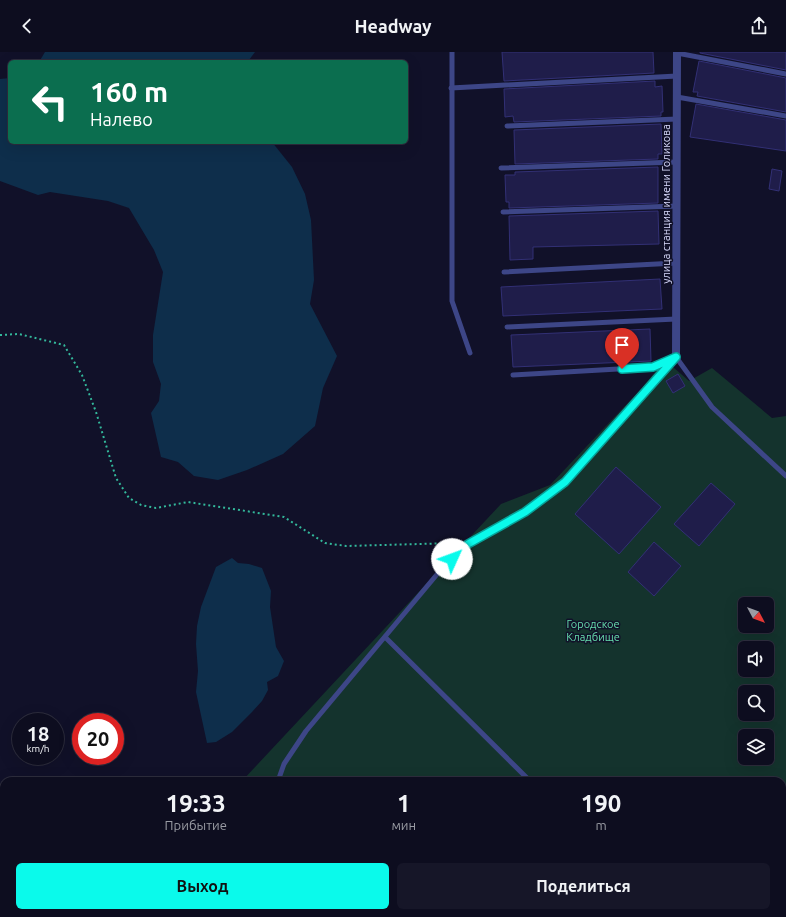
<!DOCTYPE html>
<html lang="ru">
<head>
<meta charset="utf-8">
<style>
  body { margin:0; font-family:Ubuntu,sans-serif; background:#161628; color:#f1f3f6; height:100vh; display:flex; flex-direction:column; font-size:15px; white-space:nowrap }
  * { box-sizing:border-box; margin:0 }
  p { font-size:13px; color:#9a9ca4 }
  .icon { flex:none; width:22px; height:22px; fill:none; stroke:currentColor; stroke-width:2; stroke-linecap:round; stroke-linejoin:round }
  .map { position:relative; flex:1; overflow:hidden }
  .sheet { position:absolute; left:0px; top:725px; width:786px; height:140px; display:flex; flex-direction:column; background:#0d0d1f; border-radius:12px 12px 0 0; box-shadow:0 4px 16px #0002,0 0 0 1px #2d2d3d }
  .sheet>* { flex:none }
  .hud { position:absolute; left:8px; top:8px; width:400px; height:84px; border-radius:6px; box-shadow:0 4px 16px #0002,0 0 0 1px #2d2d3d; background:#0b6e4f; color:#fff; overflow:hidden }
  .needle { width:26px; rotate:131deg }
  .tools { position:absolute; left:738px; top:545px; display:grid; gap:8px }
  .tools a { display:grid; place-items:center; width:36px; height:36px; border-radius:6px; background:#0d0d1f; box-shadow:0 4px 16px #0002,0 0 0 1px #2d2d3d; font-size:20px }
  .speed { position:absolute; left:12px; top:661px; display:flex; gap:8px; font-size:20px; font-weight:700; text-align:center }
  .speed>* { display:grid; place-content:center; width:52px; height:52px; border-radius:50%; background:#0d0d1f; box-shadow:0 4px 16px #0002,0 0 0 1px #2d2d3d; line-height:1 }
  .speed small { font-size:10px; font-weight:400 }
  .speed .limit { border:6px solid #d22; background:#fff; color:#111 }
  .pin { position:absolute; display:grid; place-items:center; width:34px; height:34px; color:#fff; margin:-41px -17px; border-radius:50% 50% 50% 0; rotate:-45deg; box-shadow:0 0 4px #0007 }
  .pin .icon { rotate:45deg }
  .me { position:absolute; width:44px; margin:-22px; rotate:47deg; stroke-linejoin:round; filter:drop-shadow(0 0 3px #0008) }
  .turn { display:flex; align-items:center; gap:14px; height:84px; padding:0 16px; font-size:18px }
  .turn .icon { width:52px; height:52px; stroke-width:2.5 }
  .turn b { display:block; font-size:28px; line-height:34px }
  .eta { display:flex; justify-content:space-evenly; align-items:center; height:68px; text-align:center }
  .eta b { font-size:24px; font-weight:700; line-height:28px }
  .primary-button { display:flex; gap:8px; margin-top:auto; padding:8px 16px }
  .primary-button a { flex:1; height:46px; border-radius:6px; background:#0afaeb; color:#111; font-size:16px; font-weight:700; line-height:46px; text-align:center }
  .primary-button a+a { background:#161628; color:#f1f3f6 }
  header { display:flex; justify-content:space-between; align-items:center; height:52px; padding:0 16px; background:#0d0d1f; font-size:18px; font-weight:700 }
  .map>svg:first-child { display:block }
</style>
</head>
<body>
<header><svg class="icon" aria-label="back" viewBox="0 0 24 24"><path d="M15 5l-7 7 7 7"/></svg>Headway<svg class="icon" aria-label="share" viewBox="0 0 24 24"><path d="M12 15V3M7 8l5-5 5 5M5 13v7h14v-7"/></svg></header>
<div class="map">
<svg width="786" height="865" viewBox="0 0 786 865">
  <rect width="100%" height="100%" fill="#111129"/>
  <path fill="#14332d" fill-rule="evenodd" d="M665 308 689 329 712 316 772 366 786 364V865H235L232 861H782V729H242L501 452 550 433 641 337ZM745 552H767V574H745ZM745 596H767V618H745ZM745 640H767V662H745ZM745 684H767V706H745Z"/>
  <g fill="#0e2e4b">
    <polygon points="45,0 255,0 249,8 246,10 39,10"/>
    <polygon points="10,26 10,90 272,90 292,115 305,142 311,168 314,228 310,252 337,304 323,336 315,374 283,402 247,418 218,428 194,424 178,410 161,405 151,361 159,349 161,332 153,310 153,283 163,220 154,198 129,156 108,149 50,140 38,143 0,129 0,27"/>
    <polygon points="232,506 238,511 249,512 262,516 271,539 270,555 276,595 284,609 278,624 267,630 268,638 262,649 252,660 232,680 216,690 207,691 196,640 198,619 196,592 197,574 201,555 216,515"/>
  </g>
  <g fill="#1f1d4a" stroke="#323075">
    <polygon points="502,0 653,0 654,21 504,29"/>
    <polygon points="700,0 786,0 786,18 700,1"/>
    <polygon points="699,9 786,26 786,60 697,44 698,40 693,40"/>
    <polygon points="655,29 655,35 662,34 663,60 661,60 661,64 514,70 513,64 505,65 504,37"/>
    <polygon points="696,52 786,68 786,99 690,85"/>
    <polygon points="661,72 662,102 658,102 658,107 515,112 514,78"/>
    <polygon points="658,115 658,151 509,156 509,150 506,150 505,123 515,123 515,120"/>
    <polygon points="772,117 782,119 779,139 769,137"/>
    <polygon points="658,159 659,192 533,195 533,207 510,208 509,164"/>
    <polygon points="660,227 662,257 503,264 501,235"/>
    <polygon points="650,277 651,309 513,315 511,283"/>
    <polygon points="678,322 685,334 673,341 666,329"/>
    <polygon points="616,415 661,455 619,502 575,462"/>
    <polygon points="711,431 735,452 699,494 674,472"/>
    <polygon points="654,490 681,514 654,544 628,520"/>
  </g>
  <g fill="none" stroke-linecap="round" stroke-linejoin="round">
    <polyline stroke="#33b99b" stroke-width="2" stroke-dasharray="2 3" stroke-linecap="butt" points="0,283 19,282 64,293 82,323 96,360 116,426 129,446 141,453 156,456 188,450 284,465 325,491 346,494 456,491"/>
    <g stroke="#3d4687" stroke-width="5">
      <polyline points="452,0 452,249 470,301"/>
      <polyline points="677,1 786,22"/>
      <polyline points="451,36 677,24"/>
      <polyline points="677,45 786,64"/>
      <polyline points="507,74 677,67"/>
      <polyline points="501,116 677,110"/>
      <polyline points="503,160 677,154"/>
      <polyline points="504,220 676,211"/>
      <polyline points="507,275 676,267"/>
      <polyline points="676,305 712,355 786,424"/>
      <polyline points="513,323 653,315 673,306"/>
      <polyline points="385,585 530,729"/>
      <polyline points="278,729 284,712 306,679 444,514 467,492 525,460 565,430 676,305"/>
      <polyline points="267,861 267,865"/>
      <polyline points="397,861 401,865"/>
      <polyline points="620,861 623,865"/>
    </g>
    <polyline stroke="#3d4687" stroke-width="8" points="676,305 677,0"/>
  </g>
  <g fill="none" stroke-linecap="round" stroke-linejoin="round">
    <defs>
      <polyline id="route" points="452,507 468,492 525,460 565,430 676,305 653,315 622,317"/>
    </defs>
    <use href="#route" stroke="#06a299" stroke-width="10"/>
    <use href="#route" stroke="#0afaeb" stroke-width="7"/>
  </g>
  <g text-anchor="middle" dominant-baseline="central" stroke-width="3" stroke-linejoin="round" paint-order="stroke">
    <g font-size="11" fill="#dadcfe" stroke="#111129">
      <text transform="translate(666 152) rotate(-90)">улица станция имени Голикова</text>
    </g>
    <g font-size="11" fill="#66dead" stroke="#111129">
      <text x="593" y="572">Городское<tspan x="593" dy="13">Кладбище</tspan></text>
    </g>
  </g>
</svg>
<div class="tools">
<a><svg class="needle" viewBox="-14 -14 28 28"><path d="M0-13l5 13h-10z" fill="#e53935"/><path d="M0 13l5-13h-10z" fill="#9a9ca4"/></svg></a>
<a><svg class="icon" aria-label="sound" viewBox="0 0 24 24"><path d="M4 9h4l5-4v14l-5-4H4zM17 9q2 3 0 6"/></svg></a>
<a><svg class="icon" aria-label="search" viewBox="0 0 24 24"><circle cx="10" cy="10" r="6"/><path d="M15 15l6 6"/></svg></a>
<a><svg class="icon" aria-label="layers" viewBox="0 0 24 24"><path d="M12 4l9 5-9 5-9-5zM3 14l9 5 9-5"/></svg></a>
</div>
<div class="speed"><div>18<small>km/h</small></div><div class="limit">20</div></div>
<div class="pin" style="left:622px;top:317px;background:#d93025"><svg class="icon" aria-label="arrive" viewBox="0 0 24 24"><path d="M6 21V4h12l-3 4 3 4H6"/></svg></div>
<svg class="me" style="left:452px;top:507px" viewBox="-20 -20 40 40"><circle r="19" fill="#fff"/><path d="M0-13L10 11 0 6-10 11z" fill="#0afaeb"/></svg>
<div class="hud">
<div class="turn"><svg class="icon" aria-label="left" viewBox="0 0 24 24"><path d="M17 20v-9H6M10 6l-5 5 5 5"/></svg><div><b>160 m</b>Налево</div></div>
</div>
<section class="sheet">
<div class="eta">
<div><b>19:33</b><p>Прибытие</p></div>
<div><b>1</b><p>мин</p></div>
<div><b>190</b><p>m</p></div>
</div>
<div class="primary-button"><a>Выход</a><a>Поделиться</a></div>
</section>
</div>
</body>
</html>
